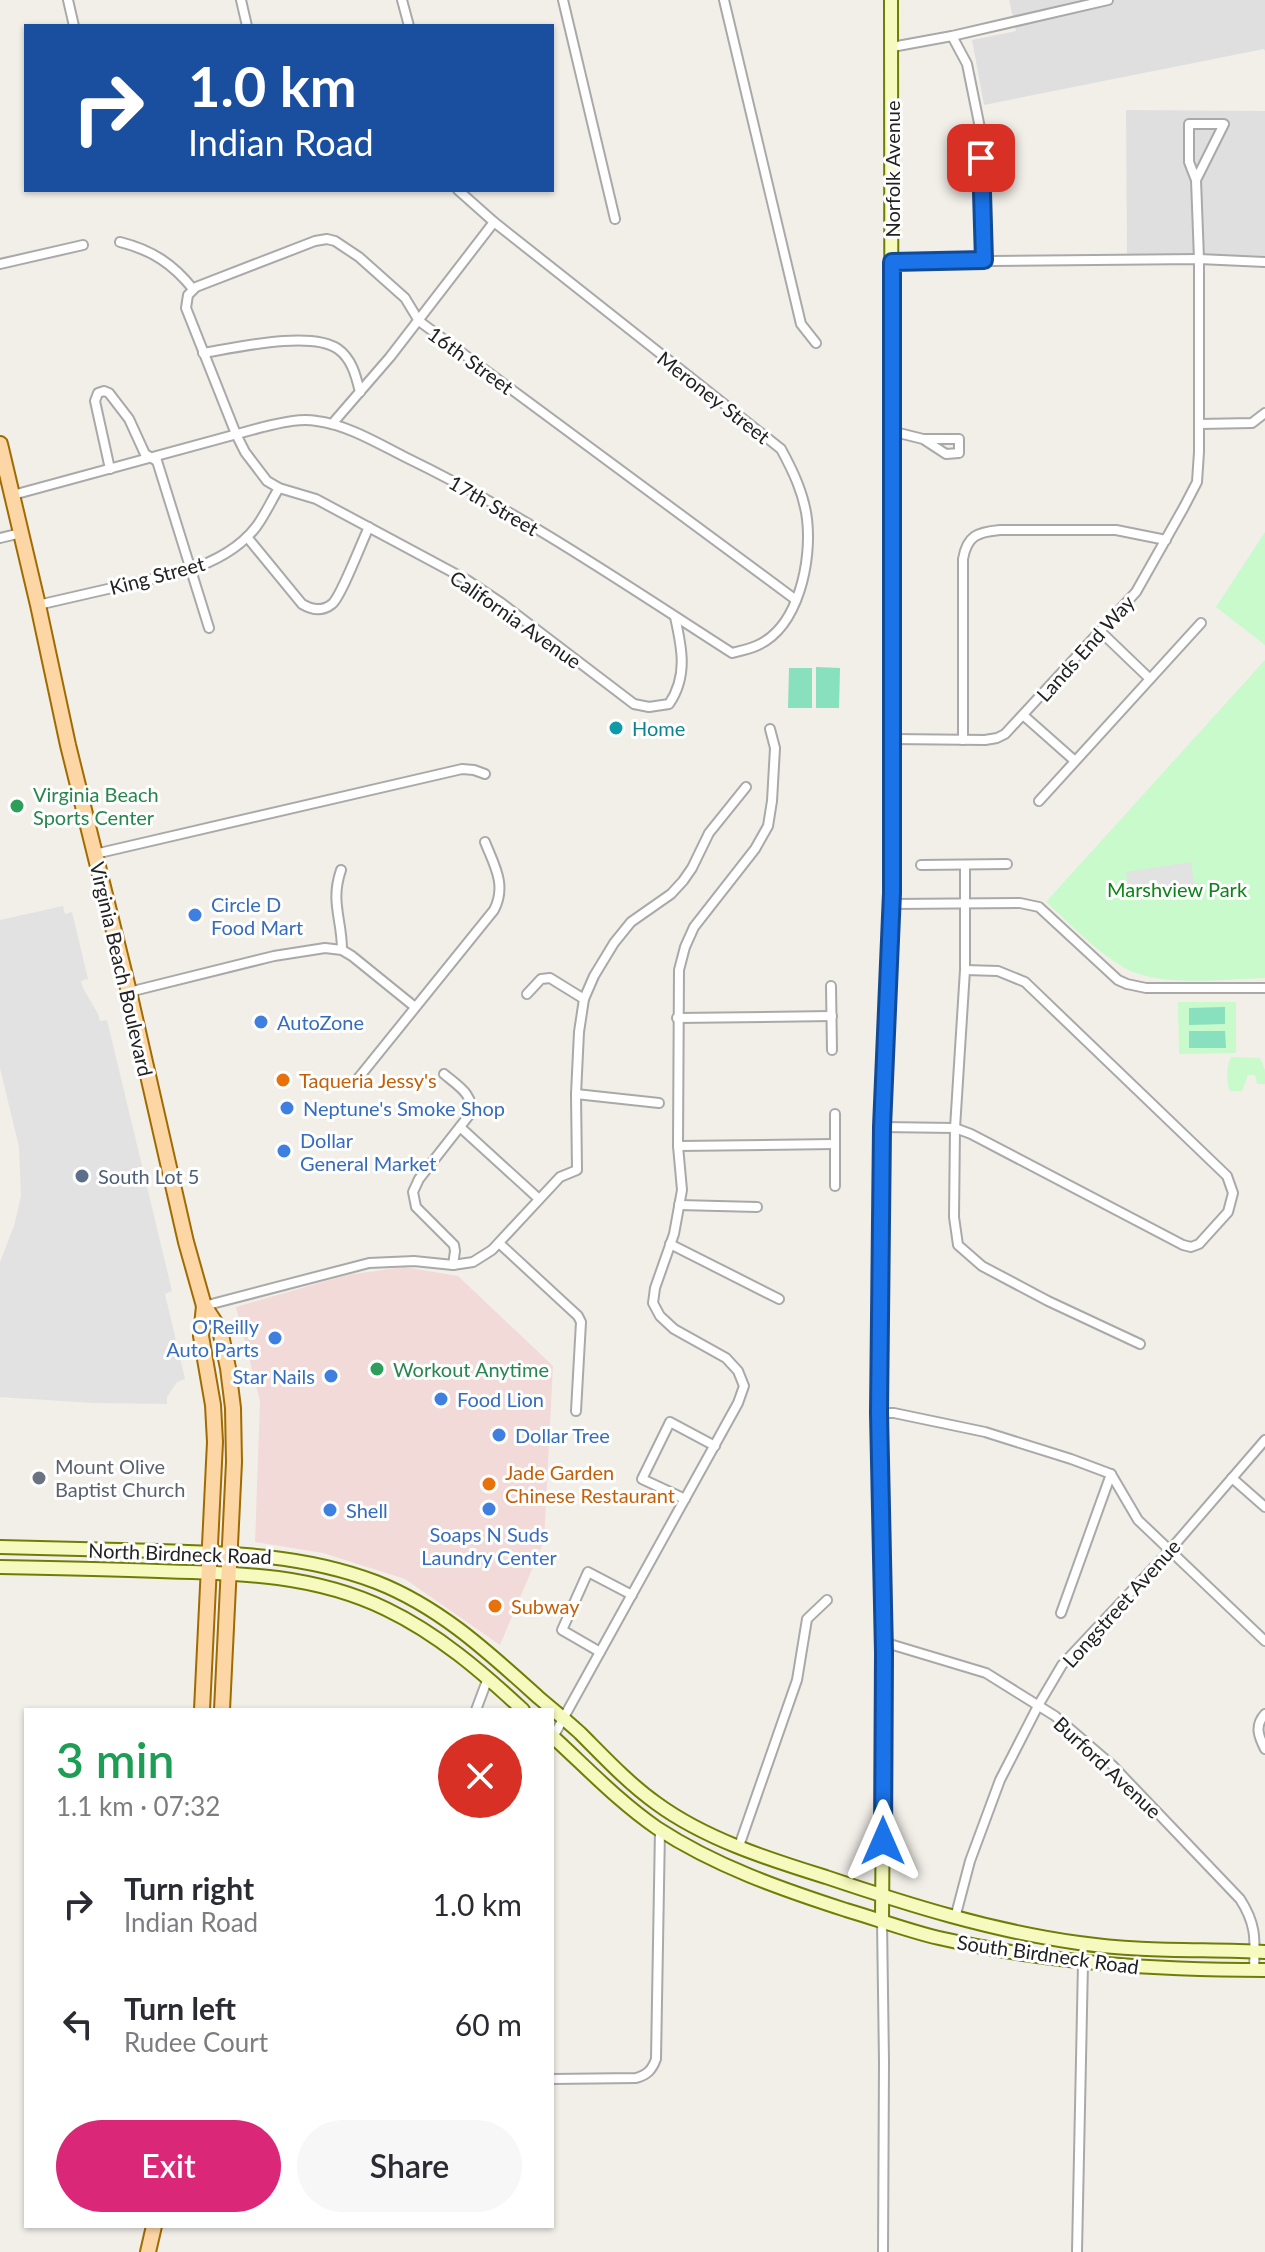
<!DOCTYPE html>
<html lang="en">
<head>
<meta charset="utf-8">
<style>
  body { margin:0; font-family:Lato,sans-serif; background:#f7f7f7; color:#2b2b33; height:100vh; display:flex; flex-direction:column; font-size:30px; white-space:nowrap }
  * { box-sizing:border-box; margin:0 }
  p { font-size:26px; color:#7c7c81 }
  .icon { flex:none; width:44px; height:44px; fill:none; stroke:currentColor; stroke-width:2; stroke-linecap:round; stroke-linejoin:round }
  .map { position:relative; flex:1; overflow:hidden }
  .side { position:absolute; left:24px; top:1708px; width:530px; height:520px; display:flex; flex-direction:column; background:#fff; border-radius:0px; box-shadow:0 2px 6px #0004 }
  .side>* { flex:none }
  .hud { position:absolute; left:24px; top:24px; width:530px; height:168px; border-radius:0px; box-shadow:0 2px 6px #0004; background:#1a4fa0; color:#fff; overflow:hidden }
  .pin { position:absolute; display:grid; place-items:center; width:68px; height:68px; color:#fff; margin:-34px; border-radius:16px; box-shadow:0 4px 12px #0006 }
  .me { position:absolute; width:88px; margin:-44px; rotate:0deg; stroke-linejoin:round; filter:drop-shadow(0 0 6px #0008) }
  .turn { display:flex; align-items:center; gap:28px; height:168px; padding:0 32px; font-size:36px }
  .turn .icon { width:104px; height:104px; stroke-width:2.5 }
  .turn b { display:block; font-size:56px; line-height:68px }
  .round { display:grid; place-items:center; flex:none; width:84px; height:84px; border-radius:42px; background:#f7f7f7 }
  .headline { display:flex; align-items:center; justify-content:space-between; height:136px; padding:0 32px }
  h1 { font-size:48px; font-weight:600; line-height:60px; color:#1e9e55 }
  .action { display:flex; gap:16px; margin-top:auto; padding:16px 32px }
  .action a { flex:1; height:92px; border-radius:48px; background:#db2777; color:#fff; font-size:32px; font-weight:600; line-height:92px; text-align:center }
  .action a+a { background:#f7f7f7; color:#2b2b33 }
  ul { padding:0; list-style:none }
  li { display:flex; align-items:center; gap:24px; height:120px; padding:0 32px }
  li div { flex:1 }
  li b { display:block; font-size:30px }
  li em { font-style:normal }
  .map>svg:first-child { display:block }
</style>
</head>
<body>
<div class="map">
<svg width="1265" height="2252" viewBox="0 0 1265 2252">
  <rect width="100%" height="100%" fill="#f2efe9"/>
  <g fill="#e0dfdf">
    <polygon points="1009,0 1265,0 1265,51 1264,49 984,105 972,40 1016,31"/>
    <polygon points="1126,110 1265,111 1265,256 1127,254"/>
  </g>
  <polygon fill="#f2dad9" points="404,1267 458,1276 553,1366 544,1541 500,1645 405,1579 323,1553 255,1542 260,1401 236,1307 347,1275"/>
  <g fill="#c8facc">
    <polygon points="1265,532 1265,645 1216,607"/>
    <path d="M1265 660V978C1225 979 1157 988 1123 967 1094 950 1071 924 1046 902Z"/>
    <polygon points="1178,1002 1236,1002 1236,1053 1179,1054"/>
    <path d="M1231 1057 1260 1058 1265 1070V1084H1257L1255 1075H1248L1242 1091H1230C1226 1083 1226 1065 1231 1057Z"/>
  </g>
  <g fill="#88e0be">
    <polygon points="816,667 840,668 839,708 816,708"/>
    <polygon points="789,668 812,668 812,708 788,708"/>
    <polygon points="1225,1007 1225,1024 1189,1025 1189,1008"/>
    <polygon points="1189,1031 1225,1031 1226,1048 1189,1048"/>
  </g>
  <g fill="#e2e2e2">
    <polygon points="1191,862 1195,890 1130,900 1126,872"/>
    <polygon points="63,906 65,914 72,912 88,979 81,981 83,988 98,1014 100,1021 107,1020 172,1291 165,1294 185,1379 177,1382 167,1397 167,1404 94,1403 0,1397 0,1262 14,1226 21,1196 19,1147 0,1068 0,920"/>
  </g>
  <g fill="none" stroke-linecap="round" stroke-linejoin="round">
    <defs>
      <g id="street">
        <polyline points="68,0 74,26"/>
        <polyline points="241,0 247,26"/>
        <polyline points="402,0 409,26"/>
        <polyline points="563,0 615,219"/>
        <polyline points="724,0 801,324 816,343"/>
        <polyline points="952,36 967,64 981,133 984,260"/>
        <polyline points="892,47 952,36 1108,0"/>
        <path d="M120 242C152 250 173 264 193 289"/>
        <polyline points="892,262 1199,259 1265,262"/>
        <polyline points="0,264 83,245"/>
        <path d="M203 353C234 348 311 330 338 349 352 359 356 376 360 392"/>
        <polyline points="332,424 390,357 494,222"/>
        <polyline points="1199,424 1252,423 1265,413"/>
        <polyline points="891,431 923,439 946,454 959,453 959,439 923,439"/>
        <polyline points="110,469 95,401 98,393 104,391 109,393 129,419 145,454 157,461 209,628"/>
        <path d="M13 495 263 427C281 423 298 418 317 421 348 425 379 444 407 458 521 513 626 585 732 653 740 651 749 649 756 646 799 628 812 560 807 519 804 494 793 471 781 449L494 222 458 190"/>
        <path d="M247 537 302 604C312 610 322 612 332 604 341 597 362 541 369 527"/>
        <polyline points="0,538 21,533"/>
        <path d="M38 605 186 571C211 563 239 549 256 527 265 515 271 501 279 488"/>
        <path d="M675 617C682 648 688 676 669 704L649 707 634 704 500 602 467 580 316 499 279 488 267 481 245 452 236 434 186 308 188 295 196 287 315 241 327 239 335 241 359 257 405 298 419 321 796 600"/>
        <polyline points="1100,631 1150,679"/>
        <polyline points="1023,715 1075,761"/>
        <polyline points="892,739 985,740 997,738 1005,734 1136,592 1184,507 1197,482 1199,452 1199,259 1196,180 1224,124 1189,124 1189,162 1196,180"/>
        <path d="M963 740V559C967 536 977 532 1000 530H1116L1166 540"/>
        <polyline points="1039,801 1201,623"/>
        <polyline points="95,854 462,769 474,770 485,774"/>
        <polyline points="921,865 1007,864"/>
        <polyline points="965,865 965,970 955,1128 954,1217 958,1245 982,1266 1048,1301 1140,1344"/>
        <path d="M341 870C330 902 342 919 342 950"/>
        <polyline points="892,904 1020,903 1039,907 1118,980 1127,984 1146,988 1265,988"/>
        <polyline points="831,986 832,1050"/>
        <polyline points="129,992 274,956 325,948 342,950 352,956 415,1007"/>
        <polyline points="527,994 541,979 550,978 584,999"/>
        <polyline points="677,1018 832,1016"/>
        <path d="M444 1074C458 1086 475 1095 470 1114L419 1179 413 1192 416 1207 454 1245 455 1251 453 1265"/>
        <path d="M356 1081 494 910C507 885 494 865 485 842"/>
        <polyline points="576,1094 659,1103"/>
        <polyline points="835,1114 835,1186"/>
        <polyline points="460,1127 539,1199"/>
        <polyline points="882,1127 955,1128 971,1134 1183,1245 1191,1247 1199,1244 1228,1212 1233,1193 1227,1176 1025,982 998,971 965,970"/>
        <polyline points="678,1146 835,1144"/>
        <polyline points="679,1205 757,1207"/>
        <polyline points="499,1243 578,1316 581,1322 576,1411"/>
        <polyline points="670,1244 779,1299"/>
        <polyline points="204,1306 369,1263 414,1261 453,1265 473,1262 492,1250 560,1177 577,1170 576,1094 579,1032 584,999 594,976 614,943 631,922 671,894 683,881 692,868 709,833 746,787"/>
        <polyline points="879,1413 894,1413 985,1432 1071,1459 1111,1474 1138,1520 1265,1641"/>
        <polyline points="1232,1478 1265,1507"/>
        <polyline points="685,1499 642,1479 670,1422 715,1446"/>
        <polyline points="1061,1613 1111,1474"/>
        <path d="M883 1642 986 1673 1055 1716 1112 1765 1240 1899C1257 1925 1255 1941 1254 1970"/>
        <polyline points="600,1652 562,1630 588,1572 632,1595"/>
        <polyline points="476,1710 488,1678"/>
        <path d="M1265 1714C1254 1726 1259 1737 1265 1749"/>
        <polyline points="553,1737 738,1403 744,1386 738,1371 726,1358 674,1329 660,1316 653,1303 655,1288 674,1234 682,1190 678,1146 679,970 685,947 694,927 755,849 768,826 772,801 775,748 770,729"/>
        <polyline points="739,1846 797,1680 807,1619 827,1600"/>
        <polyline points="955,1918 970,1861 1000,1780 1039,1704 1062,1665 1170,1550 1265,1440"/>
        <polyline points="882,1921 884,2062 883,2252"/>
        <path d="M552 2079 636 2078C647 2075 652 2070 656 2059L660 1829"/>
        <polyline points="1077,2252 1083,1963"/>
      </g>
      <g id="secondary">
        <path d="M0 1547C53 1548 106 1550 159 1551 233 1553 305 1555 376 1582 440 1607 488 1652 538 1697 552 1709 566 1720 580 1733 604 1757 628 1783 656 1803 705 1839 768 1859 826 1877 909 1905 992 1931 1079 1943 1141 1952 1203 1949 1265 1952"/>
        <path d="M0 1567C53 1568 106 1569 159 1571 237 1573 314 1574 386 1609 438 1634 481 1671 523 1710"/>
        <path d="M552 1736C586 1767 619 1802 657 1828 715 1866 781 1889 846 1910 877 1919 908 1931 939 1938 1047 1963 1155 1970 1265 1970"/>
        <polyline points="882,1921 884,1653 879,1413 882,1127 892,893 891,0"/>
      </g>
      <g id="primary">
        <polyline points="0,444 38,605 68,745 129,992 186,1242 204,1306 220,1330 228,1368 233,1408 234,1462 222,1710"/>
        <polyline points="202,1710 215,1442 213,1405 201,1336 204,1306"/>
        <polyline points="148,2252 154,2226"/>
      </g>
    </defs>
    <use href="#street" stroke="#a9a9a9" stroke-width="12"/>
    <use href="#secondary" stroke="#707d05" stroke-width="16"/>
    <use href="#primary" stroke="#a06b00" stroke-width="18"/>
    <use href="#street" stroke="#fff" stroke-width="8"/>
    <use href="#secondary" stroke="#f7fabf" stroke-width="12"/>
    <use href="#primary" stroke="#fcd6a4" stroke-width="14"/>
  </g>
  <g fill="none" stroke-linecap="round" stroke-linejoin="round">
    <defs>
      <polyline id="route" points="883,1841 884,1653 879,1413 882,1127 892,893 892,262 984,260 981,158"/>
    </defs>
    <use href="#route" stroke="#114b97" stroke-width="20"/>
    <use href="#route" stroke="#1a73e8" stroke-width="14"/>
  </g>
  <circle fill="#0f9aa8" stroke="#fff" stroke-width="3" cx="616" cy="728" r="8"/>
  <g fill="#2e9e5b" stroke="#fff" stroke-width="3">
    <circle cx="17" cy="806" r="8"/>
    <circle cx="377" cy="1369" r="8"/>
  </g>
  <g fill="#3f7fe0" stroke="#fff" stroke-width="3">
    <circle cx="195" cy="915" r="8"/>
    <circle cx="261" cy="1022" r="8"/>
    <circle cx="287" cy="1108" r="8"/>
    <circle cx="284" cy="1151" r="8"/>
    <circle cx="275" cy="1338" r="8"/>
    <circle cx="331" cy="1376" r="8"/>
    <circle cx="441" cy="1399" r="8"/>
    <circle cx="499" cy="1435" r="8"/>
    <circle cx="489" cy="1509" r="8"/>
    <circle cx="330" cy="1510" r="8"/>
  </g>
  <g fill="#e8710a" stroke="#fff" stroke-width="3">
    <circle cx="283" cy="1080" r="8"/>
    <circle cx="489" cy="1484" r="8"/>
    <circle cx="495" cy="1606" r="8"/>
  </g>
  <circle fill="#5c6f8a" stroke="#fff" stroke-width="3" cx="82" cy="1176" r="8"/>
  <circle fill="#6b7280" stroke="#fff" stroke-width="3" cx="39" cy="1478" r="8"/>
  <g text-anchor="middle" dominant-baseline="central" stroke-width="6" stroke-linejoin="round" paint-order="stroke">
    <g font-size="20" fill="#222" stroke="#fff">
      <text transform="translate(892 169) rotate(-90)">Norfolk Avenue</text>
      <text transform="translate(471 360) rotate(36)">16th Street</text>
      <text transform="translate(714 397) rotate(38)">Meroney Street</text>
      <text transform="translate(494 505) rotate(30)">17th Street</text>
      <text transform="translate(157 575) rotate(-15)">King Street</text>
      <text transform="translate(516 619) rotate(35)">California Avenue</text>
      <text transform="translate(1085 648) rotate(-48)">Lands End Way</text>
      <text transform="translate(122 969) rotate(77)">Virginia Beach Boulevard</text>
      <text transform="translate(180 1553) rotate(2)">North Birdneck Road</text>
      <text transform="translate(1121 1603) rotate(-48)">Longstreet Avenue</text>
      <text transform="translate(1108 1767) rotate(43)">Burford Avenue</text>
      <text transform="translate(1048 1954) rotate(8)">South Birdneck Road</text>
    </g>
    <g font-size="20" fill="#0d838f" stroke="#fff" text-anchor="start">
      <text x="632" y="728">Home</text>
    </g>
    <g font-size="20" fill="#27864d" stroke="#fff" text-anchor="start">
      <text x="33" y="794">Virginia Beach<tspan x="33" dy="23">Sports Center</tspan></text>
      <text x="393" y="1369">Workout Anytime</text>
    </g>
    <g font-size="20" fill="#0c8416" stroke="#fff">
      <text x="1177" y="889">Marshview Park</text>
    </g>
    <g font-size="20" fill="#366cbe" stroke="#fff" text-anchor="start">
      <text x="211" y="904">Circle D<tspan x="211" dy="23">Food Mart</tspan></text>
      <text x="277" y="1022">AutoZone</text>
      <text x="303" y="1108">Neptune's Smoke Shop</text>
      <text x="300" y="1140">Dollar<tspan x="300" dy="23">General Market</tspan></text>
      <text x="259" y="1326" text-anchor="end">O'Reilly<tspan x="259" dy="23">Auto Parts</tspan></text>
      <text x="315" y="1376" text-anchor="end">Star Nails</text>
      <text x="457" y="1399">Food Lion</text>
      <text x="515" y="1435">Dollar Tree</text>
      <text x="346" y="1510">Shell</text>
      <text x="489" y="1534" text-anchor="middle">Soaps N Suds<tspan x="489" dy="23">Laundry Center</tspan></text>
    </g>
    <g font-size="20" fill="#c56008" stroke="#fff" text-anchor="start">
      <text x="299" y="1080">Taqueria Jessy's</text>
      <text x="505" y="1472">Jade Garden<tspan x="505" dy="23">Chinese Restaurant</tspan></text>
      <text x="511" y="1606">Subway</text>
    </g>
    <g font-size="20" fill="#4e5e75" stroke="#fff" text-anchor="start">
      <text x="98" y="1176">South Lot 5</text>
    </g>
    <g font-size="20" fill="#5b616d" stroke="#fff" text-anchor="start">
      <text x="55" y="1466">Mount Olive<tspan x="55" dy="23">Baptist Church</tspan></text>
    </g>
  </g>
</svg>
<div class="pin" style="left:981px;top:158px;background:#d93025"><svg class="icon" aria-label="arrive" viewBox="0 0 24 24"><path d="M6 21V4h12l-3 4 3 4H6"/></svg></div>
<svg class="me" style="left:883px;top:1841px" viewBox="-20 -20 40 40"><path d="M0-17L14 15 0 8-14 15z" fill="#1a73e8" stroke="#fff" stroke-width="4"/></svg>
<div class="hud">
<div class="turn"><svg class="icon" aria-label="right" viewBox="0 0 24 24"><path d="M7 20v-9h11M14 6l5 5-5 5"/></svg><div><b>1.0 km</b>Indian Road</div></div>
</div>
<section class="side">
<div class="headline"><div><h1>3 min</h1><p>1.1 km · 07:32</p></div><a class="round" style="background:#d93025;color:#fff"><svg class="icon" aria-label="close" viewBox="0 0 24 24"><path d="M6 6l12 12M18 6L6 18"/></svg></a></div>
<ul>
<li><svg class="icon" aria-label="right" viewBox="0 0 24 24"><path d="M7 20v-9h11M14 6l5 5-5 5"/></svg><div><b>Turn right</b><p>Indian Road</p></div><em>1.0 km</em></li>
<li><svg class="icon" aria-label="left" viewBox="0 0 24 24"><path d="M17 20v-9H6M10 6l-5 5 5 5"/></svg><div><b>Turn left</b><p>Rudee Court</p></div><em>60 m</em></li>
</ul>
<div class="action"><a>Exit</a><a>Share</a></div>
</section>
</div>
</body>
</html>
